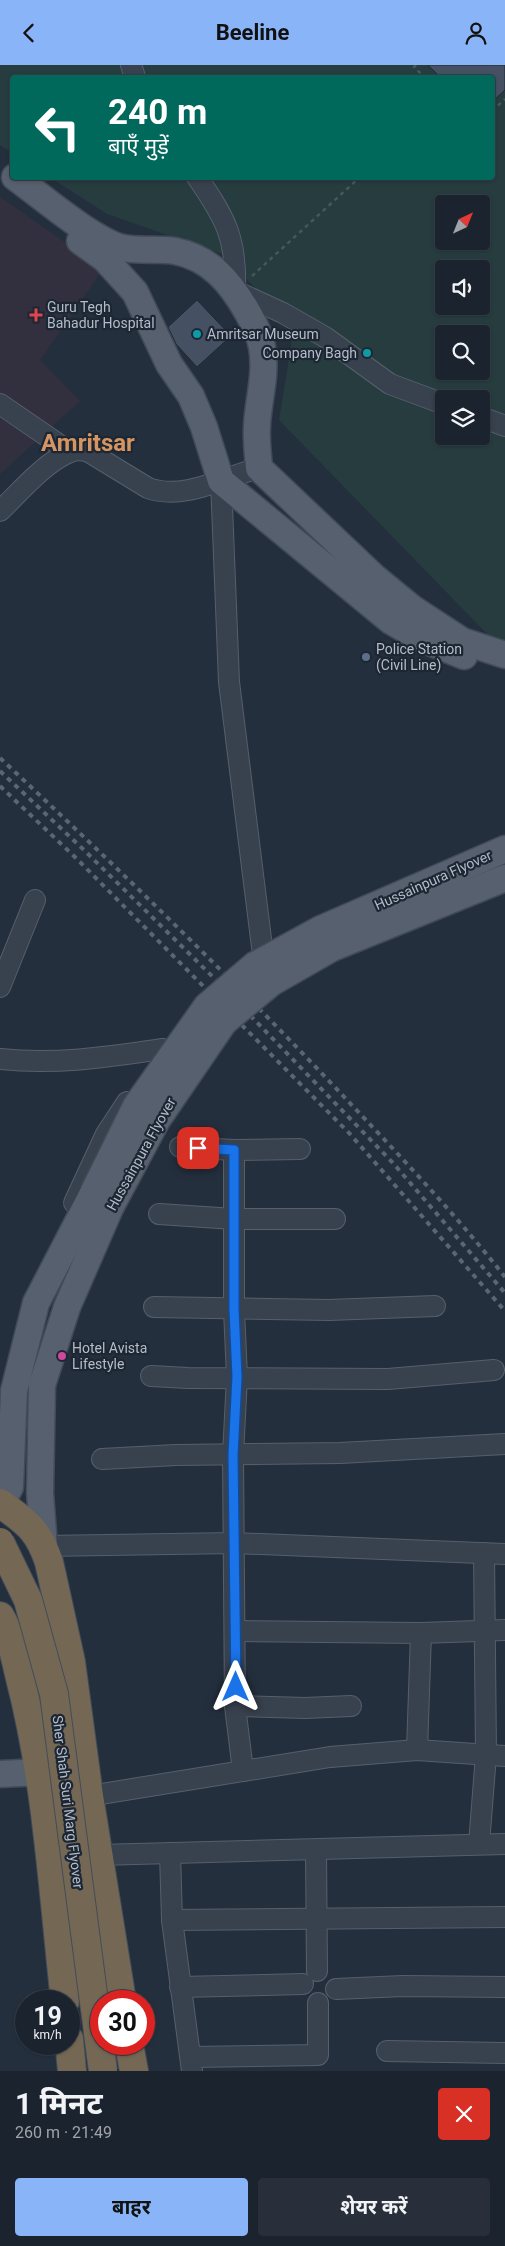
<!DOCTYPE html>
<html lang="hi">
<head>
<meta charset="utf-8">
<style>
  body { margin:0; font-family:Roboto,"Noto Sans Devanagari",sans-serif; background:#282f3a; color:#f1f3f6; height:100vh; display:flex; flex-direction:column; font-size:19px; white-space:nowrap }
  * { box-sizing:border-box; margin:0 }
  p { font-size:16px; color:#a0a4aa }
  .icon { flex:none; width:28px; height:28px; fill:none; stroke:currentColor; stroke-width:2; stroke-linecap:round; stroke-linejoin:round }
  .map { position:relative; height:2006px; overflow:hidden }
  .sheet { display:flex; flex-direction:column; background:#1b232e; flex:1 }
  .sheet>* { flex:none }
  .banner { position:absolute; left:10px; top:10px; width:485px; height:105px; border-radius:5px; box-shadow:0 1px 4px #0004,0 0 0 1px #39404a; background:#00695c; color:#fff; overflow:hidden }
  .needle { width:32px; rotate:43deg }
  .tools { position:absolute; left:435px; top:130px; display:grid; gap:10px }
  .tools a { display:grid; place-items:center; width:55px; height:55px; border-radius:5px; background:#1b232e; box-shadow:0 1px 4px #0004,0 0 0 1px #39404a; font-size:25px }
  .speed { position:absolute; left:15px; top:1925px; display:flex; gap:10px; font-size:25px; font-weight:700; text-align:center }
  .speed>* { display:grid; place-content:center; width:65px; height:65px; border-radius:50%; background:#1b232e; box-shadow:0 1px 4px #0004,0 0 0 1px #39404a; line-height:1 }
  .speed small { font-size:12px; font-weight:400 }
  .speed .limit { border:8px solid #d22; background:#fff; color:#111 }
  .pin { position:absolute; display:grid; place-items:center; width:42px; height:42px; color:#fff; margin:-21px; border-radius:10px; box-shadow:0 2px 8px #0006 }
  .me { position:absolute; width:55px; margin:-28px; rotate:0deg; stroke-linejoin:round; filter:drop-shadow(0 0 4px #0008) }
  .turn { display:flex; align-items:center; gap:18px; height:105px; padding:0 15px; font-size:22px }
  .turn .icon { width:65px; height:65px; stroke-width:2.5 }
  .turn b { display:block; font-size:35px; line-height:42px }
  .round { display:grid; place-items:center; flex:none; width:52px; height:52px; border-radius:5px; background:#282f3a }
  .overview { display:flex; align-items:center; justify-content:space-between; height:85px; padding:0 15px }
  h1 { font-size:30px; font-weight:700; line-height:38px }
  .action { display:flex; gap:10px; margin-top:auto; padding:10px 15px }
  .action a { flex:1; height:58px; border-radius:5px; background:#8ab4f8; color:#111; font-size:20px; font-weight:700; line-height:58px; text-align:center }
  .action a+a { background:#282f3a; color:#f1f3f6 }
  header { display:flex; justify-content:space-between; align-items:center; height:65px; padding:0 15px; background:#8ab4f8; color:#111; font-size:22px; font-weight:700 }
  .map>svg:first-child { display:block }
</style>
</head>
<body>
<header><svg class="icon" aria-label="back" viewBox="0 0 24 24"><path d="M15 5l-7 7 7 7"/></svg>Beeline<svg class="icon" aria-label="person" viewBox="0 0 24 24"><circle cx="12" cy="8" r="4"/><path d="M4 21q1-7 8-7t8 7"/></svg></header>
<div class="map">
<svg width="505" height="2006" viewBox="0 0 505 2006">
  <rect width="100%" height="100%" fill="#242f3e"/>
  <polygon fill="#32303f" points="0,132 103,204 40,295 80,336 0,409"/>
  <path fill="#263c3f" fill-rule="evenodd" d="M0 0H505V577L491 573 279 355 294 263 222 189 107 149 51 113 492 112V12H12V88L0 80ZM444 139H481V176H444ZM444 204H481V241H444ZM444 269H481V306H444ZM444 334H481V371H444Z"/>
  <g fill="#455162" stroke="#1f2835">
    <polygon points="428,0 505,0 505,25 492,37 492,12 440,12"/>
    <polygon points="197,235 231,271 197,302 176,279 168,262"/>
  </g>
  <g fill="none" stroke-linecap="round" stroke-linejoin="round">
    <defs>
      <g id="minor">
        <polyline points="131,0 135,12"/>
        <path d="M197 112C226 154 237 174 235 226L283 248 325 272 390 319 444 339"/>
        <polyline points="0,339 70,387"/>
        <polyline points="481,352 505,361"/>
        <polyline points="221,416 229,617 262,882"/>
        <path d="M0 446C19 428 45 397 70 387 77 384 83 385 89 387L148 423C184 436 224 412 259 403"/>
        <polyline points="0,922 35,835"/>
        <path d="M0 994C56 1000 108 992 163 984"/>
        <polyline points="180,1082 234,1085 300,1084"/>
        <polyline points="234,1085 234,1245 237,1312 233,1390 235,1641 305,1643 351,1641"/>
        <polyline points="74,1138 106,1069 127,1037"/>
        <polyline points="159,1149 234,1154 335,1154"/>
        <polyline points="154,1242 329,1245 435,1241"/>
        <polyline points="151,1311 188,1313 388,1314 494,1305"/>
        <polyline points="102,1394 176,1390 340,1388 505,1379"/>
        <polyline points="44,1481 234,1478 505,1489"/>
        <polyline points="236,1566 421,1568 505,1565"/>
        <polyline points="235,1641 243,1706"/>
        <polyline points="417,1685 421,1568"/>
        <polyline points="89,1731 330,1692 417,1685 505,1691"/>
        <polyline points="479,1779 486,1690 484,1488"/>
        <polyline points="316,1785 317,1906"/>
        <polyline points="170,1788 172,1855 192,2006"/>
        <polyline points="98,1790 505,1779"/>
        <polyline points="172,1855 505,1852"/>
        <polyline points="180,1922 303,1919"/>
        <polyline points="336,1924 403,1921 505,1922"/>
        <polyline points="387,1986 505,1988"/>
        <polyline points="191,1992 318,1990 318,1938"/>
      </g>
      <g id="major">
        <path d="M15 112C42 132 89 172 119 182 137 187 157 183 175 186 211 193 231 218 248 248 254 259 260 270 262 282 267 310 258 335 257 361 256 375 258 389 259 403L374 512 413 544 462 576 505 590"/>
        <polyline points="80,176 105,194 135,227 169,299 191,331 204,362 221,416 391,556 422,574 464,591"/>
        <polyline points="321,864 505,784"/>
        <polyline points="332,883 505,813"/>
        <polyline points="0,1441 10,1422 14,1326 36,1238 93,1128"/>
        <polyline points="44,1481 40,1428 42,1320 67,1242 110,1143"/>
        <polyline points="0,1709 62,1706"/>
      </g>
      <g id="highway">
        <path d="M0 1438C27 1458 38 1464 49 1497L71 1597 89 1731 122 1936"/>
        <path d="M0 1551C11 1569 15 1593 20 1613 47 1717 53 1829 65 1936"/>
        <polyline points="69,1974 72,2006"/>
        <polyline points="129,1979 134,2006"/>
      </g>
    </defs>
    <use href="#minor" stroke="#565f6c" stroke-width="22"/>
    <use href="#major" stroke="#414a57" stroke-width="29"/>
    <use href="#highway" stroke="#434c59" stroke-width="30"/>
    <g stroke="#44595c" stroke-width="2.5" stroke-dasharray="4 4" stroke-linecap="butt">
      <polyline points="416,0 414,2 424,12"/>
      <polyline points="492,46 505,34"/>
      <polyline points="252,211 360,112"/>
    </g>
    <use href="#minor" stroke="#38414e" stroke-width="20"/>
    <use href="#major" stroke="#56606e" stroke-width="26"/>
    <use href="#highway" stroke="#746855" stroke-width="28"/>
    <g stroke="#5a6575" stroke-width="4" stroke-dasharray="5 5" stroke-linecap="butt">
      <path d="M0 693C119 804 236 917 347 1035 401 1092 456 1150 505 1212"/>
      <polyline points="0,706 85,786 216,915 393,1098 505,1228"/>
      <polyline points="0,721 77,794 350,1069 505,1246"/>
    </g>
    <defs>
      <g id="major-bridge">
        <polyline points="93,1128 136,1041 207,941 255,900 321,864"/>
        <polyline points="110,1143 157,1055 224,957 271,918 332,883"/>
      </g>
      <polyline id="highway-bridge" points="0,1477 28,1535 54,1629 103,2006"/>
    </defs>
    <use href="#major-bridge" stroke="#414a57" stroke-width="29" stroke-linecap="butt"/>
    <use href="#highway-bridge" stroke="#434c59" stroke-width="30" stroke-linecap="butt"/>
    <use href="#major-bridge" stroke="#56606e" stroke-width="26"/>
    <use href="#highway-bridge" stroke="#746855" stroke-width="28"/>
  </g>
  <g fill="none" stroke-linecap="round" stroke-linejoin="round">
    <defs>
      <polyline id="route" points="198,1083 234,1085 234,1244 237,1312 233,1390 236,1622"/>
    </defs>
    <use href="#route" stroke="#114b97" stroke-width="12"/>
    <use href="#route" stroke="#1a73e8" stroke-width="9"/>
  </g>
  <path fill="#e0444e" stroke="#1d2633" stroke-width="2" d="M33.5 242.5h5v5h5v5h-5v5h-5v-5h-5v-5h5z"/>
  <g fill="#0f9aa8" stroke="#1d2633" stroke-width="2">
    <circle cx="197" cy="269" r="5"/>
    <circle cx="367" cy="288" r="5"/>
  </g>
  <circle fill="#5c6f8a" stroke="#1d2633" stroke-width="2" cx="366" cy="592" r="5"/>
  <circle fill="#d1479c" stroke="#1d2633" stroke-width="2" cx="62" cy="1291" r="5"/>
  <g text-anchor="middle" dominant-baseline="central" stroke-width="4.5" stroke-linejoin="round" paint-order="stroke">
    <g font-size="14" fill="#b4bcc9" stroke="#1d2633" text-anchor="start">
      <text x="47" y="242">Guru Tegh<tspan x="47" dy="16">Bahadur Hospital</tspan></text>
      <text x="207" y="269">Amritsar Museum</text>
      <text x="357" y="288" text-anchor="end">Company Bagh</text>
      <text x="376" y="584">Police Station<tspan x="376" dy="16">(Civil Line)</tspan></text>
      <text x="72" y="1283">Hotel Avista<tspan x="72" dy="16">Lifestyle</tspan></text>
    </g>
    <g font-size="14" fill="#b4bcc9" stroke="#1d2633">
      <text transform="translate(433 815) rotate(-24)">Hussainpura Flyover</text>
      <text transform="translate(141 1089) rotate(-61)">Hussainpura Flyover</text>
      <text transform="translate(68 1737) rotate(83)">Sher Shah Suri Marg Flyover</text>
    </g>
    <g font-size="24" font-weight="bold" fill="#d59563" stroke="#1d2633">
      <text x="88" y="378">Amritsar</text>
    </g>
  </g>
</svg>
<div class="tools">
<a><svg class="needle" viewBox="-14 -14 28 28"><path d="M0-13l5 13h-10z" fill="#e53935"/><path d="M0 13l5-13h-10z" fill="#a0a4aa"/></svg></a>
<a><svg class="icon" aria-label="sound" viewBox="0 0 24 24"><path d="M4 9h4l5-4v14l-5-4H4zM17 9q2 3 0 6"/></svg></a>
<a><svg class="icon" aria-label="search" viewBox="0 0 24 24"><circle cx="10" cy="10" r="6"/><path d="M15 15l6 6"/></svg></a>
<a><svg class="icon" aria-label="layers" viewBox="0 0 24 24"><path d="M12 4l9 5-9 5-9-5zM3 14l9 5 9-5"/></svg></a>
</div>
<div class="speed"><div>19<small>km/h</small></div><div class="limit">30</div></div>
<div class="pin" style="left:198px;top:1083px;background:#d93025"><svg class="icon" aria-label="arrive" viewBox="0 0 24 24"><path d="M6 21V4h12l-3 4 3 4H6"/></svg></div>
<svg class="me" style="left:236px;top:1622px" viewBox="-20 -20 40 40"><path d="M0-17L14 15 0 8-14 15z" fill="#1a73e8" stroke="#fff" stroke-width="4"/></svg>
<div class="banner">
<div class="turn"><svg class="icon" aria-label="left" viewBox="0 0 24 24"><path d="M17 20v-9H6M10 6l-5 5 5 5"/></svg><div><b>240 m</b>बाएँ मुड़ें</div></div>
</div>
</div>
<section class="sheet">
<div class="overview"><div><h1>1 मिनट</h1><p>260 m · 21:49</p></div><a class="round" style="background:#d93025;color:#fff"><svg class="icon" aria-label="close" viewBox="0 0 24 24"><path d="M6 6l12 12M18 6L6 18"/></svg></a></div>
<div class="action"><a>बाहर</a><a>शेयर करें</a></div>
</section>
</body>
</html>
